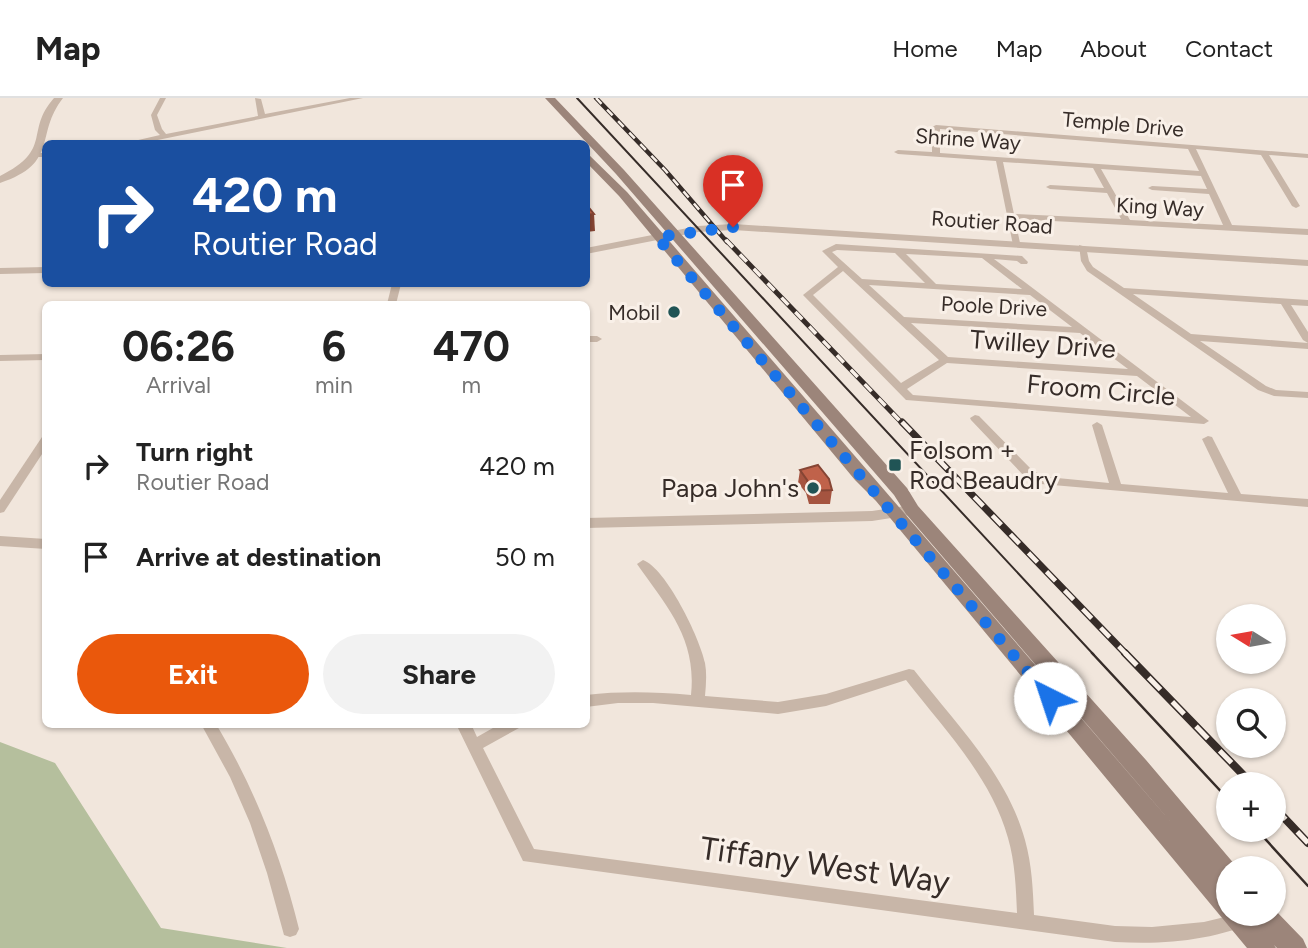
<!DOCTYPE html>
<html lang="en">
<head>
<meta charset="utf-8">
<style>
  body { margin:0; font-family:Figtree,sans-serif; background:#f2f2f2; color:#222; height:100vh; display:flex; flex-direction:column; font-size:26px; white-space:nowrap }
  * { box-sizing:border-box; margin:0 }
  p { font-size:23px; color:#767676 }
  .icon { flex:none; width:38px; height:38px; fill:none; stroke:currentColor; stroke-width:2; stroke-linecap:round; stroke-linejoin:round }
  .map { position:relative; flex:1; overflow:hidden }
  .details { position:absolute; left:42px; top:203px; width:548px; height:427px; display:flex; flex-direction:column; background:#fff; border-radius:10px; box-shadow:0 2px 5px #0004 }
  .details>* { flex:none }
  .top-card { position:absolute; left:42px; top:42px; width:548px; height:147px; border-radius:10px; box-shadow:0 2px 5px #0004; background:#1a4fa0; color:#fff; overflow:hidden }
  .needle { width:46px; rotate:281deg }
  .tools { position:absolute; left:1216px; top:506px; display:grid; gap:14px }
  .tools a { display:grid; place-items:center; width:70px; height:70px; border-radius:50%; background:#fff; box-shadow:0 2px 5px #0004; font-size:35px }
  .pin { position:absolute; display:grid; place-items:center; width:60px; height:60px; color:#fff; margin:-72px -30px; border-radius:50% 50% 50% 0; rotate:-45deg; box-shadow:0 0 7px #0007 }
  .pin .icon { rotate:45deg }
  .me { position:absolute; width:77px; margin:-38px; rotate:319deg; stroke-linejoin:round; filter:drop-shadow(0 0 5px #0008) }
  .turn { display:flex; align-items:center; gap:24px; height:147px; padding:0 35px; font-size:32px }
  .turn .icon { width:91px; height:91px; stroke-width:2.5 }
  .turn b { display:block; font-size:49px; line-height:60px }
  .eta { display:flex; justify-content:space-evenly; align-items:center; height:119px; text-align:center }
  .eta b { font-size:42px; font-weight:700; line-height:49px }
  .action { display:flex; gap:14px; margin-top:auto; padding:14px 35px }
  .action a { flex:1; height:80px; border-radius:42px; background:#ea580c; color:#fff; font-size:28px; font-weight:700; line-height:80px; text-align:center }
  .action a+a { background:#f2f2f2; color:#222 }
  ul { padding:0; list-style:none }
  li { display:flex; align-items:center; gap:21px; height:91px; padding:0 35px }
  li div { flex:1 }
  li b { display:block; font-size:26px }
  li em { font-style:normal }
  header { display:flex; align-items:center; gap:42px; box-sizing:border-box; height:98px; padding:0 35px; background:#fff; border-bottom:2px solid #e0e0e0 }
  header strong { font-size:33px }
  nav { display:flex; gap:38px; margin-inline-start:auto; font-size:24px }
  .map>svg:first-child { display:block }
</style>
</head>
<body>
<header>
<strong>Map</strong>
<nav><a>Home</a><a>Map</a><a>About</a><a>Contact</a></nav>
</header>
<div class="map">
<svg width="1308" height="850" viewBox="0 0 1308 850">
  <rect width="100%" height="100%" fill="#f1e6dc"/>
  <polygon fill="#b5bf9d" points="0,644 55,665 161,830 287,850 0,850"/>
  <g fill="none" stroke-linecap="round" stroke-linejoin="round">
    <g fill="#c8b6a8" fill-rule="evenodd">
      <polygon points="160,0 166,0 157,17 162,31 166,36 258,18 255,0 261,1 265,16 350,0 363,0 138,46 121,46 160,37 155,32 151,17"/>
      <path d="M936 27 1308 56V60L1269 57 1300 108 1296 110 1292 108 1261 57 1196 51 1232 127 1308 131V137L1015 121 1020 145 1013 147 996 63 898 56 894 54 898 52 932 54V29ZM940 31 1188 51 1199 73 940 55ZM1003 64 1093 70 1104 90 1050 87 1046 89 1050 91 1107 95 1121 121 1014 116ZM1101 71 1201 78 1207 91 1152 88 1148 90 1152 92 1209 96 1223 127 1130 122Z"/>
      <rect x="33" y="55" width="13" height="4"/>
      <path d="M836 146 1022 158 1028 164 1027 166H1021L1017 163 994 161 1209 323 1204 326 906 302 803 197 838 169 822 153ZM837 152 895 155 925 185 862 181 832 154ZM906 156 982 160 1022 191 936 186ZM843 173 939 262 901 285 813 197ZM869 187 1030 197 1072 229 904 219ZM911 225 1080 235 1128 271 948 259ZM947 265 1137 278 1191 319 913 297 907 291Z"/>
      <polygon points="1079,147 1086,149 1089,163 1093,169 1124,190 1308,202 1308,208 1291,207 1308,234 1308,245 1303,242 1281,206 1133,196 1191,236 1308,245 1308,251 1200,243 1266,288 1276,292 1308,294 1308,300 1274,298 1258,292 1087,173 1081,163"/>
      <polygon points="392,186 401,186 396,206 387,206"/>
      <polygon points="586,238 597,238 602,241 597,244 586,244"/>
      <polygon points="46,256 46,262 0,263 0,257"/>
      <polygon points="975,317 979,318 1033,373 1047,379 1109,385 1092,327 1097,324 1102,327 1121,386 1228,395 1202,341 1208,338 1212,339 1241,396 1308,401 1308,409 1041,386 1025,379 971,322 970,320"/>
      <polygon points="46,338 46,350 4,414 0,415 0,402 42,339"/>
      <path d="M643 462C666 470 700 540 705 565 707 576 706 587 705 598L778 604 826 596 909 571 914 572C955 625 1007 676 1025 742 1032 767 1033 792 1034 817L1115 828 1152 829 1204 824 1237 816H1264L1262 822C1212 842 1169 847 1115 844L523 763 456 626H471L477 639 500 626H521L519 630 483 650 534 751 1017 815C1016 790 1015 764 1008 740 991 679 944 631 906 582L826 608 778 616 653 605H618L586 609V597C622 593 655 594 691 597 697 540 667 509 637 466Z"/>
      <path d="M201 626H216C255 691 281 758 299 831L296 837 290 839 284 837 267 775 250 725 230 679Z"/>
    </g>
    <g fill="#c8b6a8" fill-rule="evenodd">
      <path d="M54 0H63C34 37 60 65 0 85V78C54 51 24 34 54 0Z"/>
      <polygon points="733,126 1308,162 1308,168 733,132 698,134 586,156 586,150 698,128"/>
      <polygon points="46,169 46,175 0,176 0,170"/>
      <polygon points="912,407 920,412 917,416 872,423 586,430 586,420 872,413"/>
      <polygon points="0,438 46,441 46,451 0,448"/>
    </g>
    <polygon fill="#9c857a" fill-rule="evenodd" points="545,0 555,0 624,72 907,390 918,408 1146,662 1236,768 1228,770 1228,787 1223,785 1228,791 1228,816 1274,816 1274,811 1303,841 1307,850 1277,850 1274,847 1276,850 1247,850 876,403 855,382 619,98 586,64 586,54 627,94 1176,730 906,416 894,397 616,76"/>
    <polyline stroke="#362c28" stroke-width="2" points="577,0 1094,557"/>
    <g stroke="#362c28" stroke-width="2.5">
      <polyline points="1092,555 1228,701"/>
      <polyline points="1257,732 1308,788"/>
    </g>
    <defs>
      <polyline id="rail-far3" points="596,0 665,72 727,144"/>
      <polyline id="rail-far2" points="726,142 903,326"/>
      <polyline id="rail-far1" points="902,324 1127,557"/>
      <g id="rail">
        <polyline points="1125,555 1252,686"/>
        <polyline points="1274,709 1308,745"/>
      </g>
    </defs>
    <use href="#rail-far3" stroke="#362c28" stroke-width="4.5"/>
    <use href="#rail-far2" stroke="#362c28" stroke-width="5"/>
    <use href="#rail-far1" stroke="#362c28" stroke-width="7"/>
    <use href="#rail" stroke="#362c28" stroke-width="8"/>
    <use href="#rail-far3" stroke="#f9f0e8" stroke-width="2.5" stroke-dasharray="8" stroke-linecap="butt"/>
    <use href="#rail-far2" stroke="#f9f0e8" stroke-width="3.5" stroke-dasharray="10" stroke-linecap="butt"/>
    <use href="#rail-far1" stroke="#f9f0e8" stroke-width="4.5" stroke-dasharray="13" stroke-linecap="butt"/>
    <use href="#rail" stroke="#f9f0e8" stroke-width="5" stroke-dasharray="17" stroke-linecap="butt"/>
  </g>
  <polygon fill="#a55440" points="800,372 832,392 830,406 809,406 806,395 798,385"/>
  <polygon fill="#864534" points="594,116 595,133 586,134 586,117"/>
  <g fill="#c0624a" stroke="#864534" stroke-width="2">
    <polygon points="586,106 594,116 586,117"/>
    <polygon points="818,367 829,381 832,392 810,393 807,382 800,372"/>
  </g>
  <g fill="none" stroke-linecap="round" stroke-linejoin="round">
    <polyline stroke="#1a73e8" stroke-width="12" stroke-dasharray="0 21.6" points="733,129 657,139 1050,600"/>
  </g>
  <g fill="#205455" stroke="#f9f0e8" stroke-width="2.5">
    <circle cx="674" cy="214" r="7"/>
    <rect x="888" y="360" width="14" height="14" rx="3.5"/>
    <circle cx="813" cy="390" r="7"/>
  </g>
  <g text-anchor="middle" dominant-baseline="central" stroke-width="6" stroke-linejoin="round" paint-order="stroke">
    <g font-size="21" fill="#362c28" stroke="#f9f0e8">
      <text transform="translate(1123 26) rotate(5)">Temple Drive</text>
      <text transform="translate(968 41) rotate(4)">Shrine Way</text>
      <text transform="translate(1160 109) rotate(3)">King Way</text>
      <text transform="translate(992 124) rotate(4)">Routier Road</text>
      <text transform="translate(994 208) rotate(3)">Poole Drive</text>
    </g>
    <g font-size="21" fill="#362c28" stroke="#f9f0e8" text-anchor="end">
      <text x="660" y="214">Mobil</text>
    </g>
    <g font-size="26" fill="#362c28" stroke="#f9f0e8">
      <text transform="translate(1043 246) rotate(4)">Twilley Drive</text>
      <text transform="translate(1101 292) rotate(5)">Froom Circle</text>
    </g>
    <g font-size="26" fill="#362c28" stroke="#f9f0e8" text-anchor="start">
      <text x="909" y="352">Folsom +<tspan x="909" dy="30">Rod Beaudry</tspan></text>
      <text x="799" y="390" text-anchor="end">Papa John's</text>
    </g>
    <g font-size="32" fill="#362c28" stroke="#f9f0e8">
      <text transform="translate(825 767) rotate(8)">Tiffany West Way</text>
    </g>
  </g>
</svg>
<div class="tools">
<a><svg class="needle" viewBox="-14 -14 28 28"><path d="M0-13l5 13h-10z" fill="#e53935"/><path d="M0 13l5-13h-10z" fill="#767676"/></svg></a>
<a><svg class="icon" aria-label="search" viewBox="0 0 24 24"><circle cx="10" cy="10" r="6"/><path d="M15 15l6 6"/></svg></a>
<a>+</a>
<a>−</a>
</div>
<div class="pin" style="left:733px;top:129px;background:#d93025"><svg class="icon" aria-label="arrive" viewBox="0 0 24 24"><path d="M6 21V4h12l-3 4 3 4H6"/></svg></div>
<svg class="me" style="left:1050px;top:600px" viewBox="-20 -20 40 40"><circle r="19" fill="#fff"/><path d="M0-13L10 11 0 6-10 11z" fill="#1a73e8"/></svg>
<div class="top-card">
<div class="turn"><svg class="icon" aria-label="right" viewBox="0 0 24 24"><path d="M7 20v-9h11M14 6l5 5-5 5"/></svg><div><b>420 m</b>Routier Road</div></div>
</div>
<section class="details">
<div class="eta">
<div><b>06:26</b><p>Arrival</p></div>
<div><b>6</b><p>min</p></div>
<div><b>470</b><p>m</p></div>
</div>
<ul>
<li><svg class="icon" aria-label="right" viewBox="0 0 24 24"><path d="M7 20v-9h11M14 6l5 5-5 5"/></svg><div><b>Turn right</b><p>Routier Road</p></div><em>420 m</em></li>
<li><svg class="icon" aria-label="arrive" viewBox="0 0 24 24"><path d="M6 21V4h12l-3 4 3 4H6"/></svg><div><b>Arrive at destination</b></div><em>50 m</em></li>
</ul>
<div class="action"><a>Exit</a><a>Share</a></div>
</section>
</div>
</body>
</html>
